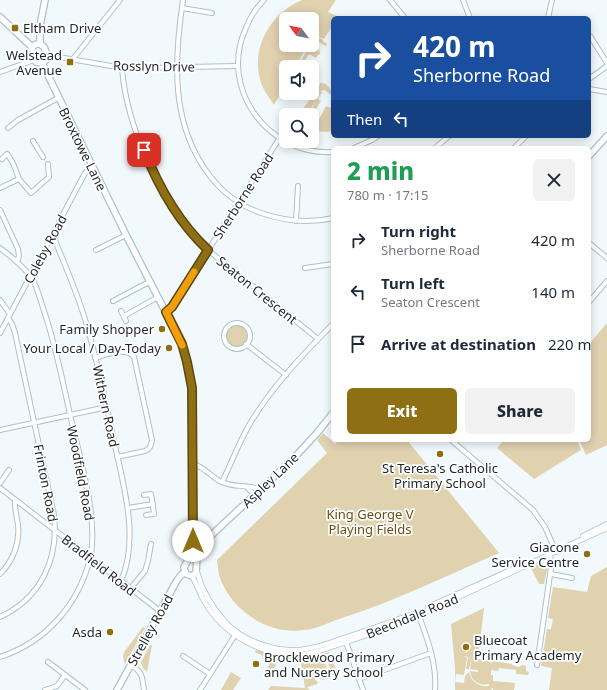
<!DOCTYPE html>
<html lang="en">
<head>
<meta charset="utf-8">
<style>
  body { margin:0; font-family:"Noto Sans",sans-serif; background:#f2f2f3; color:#1f2937; height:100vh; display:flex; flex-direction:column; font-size:15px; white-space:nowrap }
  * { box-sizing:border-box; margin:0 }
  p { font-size:13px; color:#747a83 }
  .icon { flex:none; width:22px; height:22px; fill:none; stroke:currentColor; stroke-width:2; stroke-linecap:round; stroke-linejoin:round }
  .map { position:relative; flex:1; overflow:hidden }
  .drawer { position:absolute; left:331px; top:146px; width:260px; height:296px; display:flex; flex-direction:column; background:#fff; border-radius:6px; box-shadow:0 2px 10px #0003 }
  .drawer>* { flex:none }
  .hud { position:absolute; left:331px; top:16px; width:260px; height:122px; border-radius:6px; box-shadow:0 2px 10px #0003; background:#1a4fa0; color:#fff; overflow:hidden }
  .needle { width:26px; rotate:302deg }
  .buttons { position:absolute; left:279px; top:12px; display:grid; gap:8px }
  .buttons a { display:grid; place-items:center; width:40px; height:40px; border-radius:6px; background:#fff; box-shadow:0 2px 10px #0003; font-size:20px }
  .pin { position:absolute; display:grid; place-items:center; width:34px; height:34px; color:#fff; margin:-17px; border-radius:8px; box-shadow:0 2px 6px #0006 }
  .me { position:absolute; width:44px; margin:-22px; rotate:0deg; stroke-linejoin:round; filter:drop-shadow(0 0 3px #0008) }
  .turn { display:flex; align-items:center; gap:14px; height:84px; padding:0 16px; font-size:18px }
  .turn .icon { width:52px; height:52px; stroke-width:2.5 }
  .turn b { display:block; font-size:28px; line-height:34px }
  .then { display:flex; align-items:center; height:38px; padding:0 16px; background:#0003; gap:8px; font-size:15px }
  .round { display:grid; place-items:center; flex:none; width:42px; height:42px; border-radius:6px; background:#f2f2f3 }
  .headline { display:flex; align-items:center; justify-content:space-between; height:68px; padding:0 16px }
  h1 { font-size:24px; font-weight:800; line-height:30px; color:#1e9e55 }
  .primary-button { display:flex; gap:8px; margin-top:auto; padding:8px 16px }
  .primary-button a { flex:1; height:46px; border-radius:6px; background:#8f6f13; color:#fff; font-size:16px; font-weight:800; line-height:46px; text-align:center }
  .primary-button a+a { background:#f2f2f3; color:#1f2937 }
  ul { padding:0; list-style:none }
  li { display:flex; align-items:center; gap:12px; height:52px; padding:0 16px }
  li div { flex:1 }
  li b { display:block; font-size:15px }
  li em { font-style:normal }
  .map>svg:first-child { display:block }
</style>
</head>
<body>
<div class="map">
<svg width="607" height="690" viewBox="0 0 607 690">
  <rect width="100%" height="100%" fill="#f1f9fd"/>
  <g fill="#e0d1af" fill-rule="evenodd">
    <path d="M302 0H336L328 12 339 17 333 18V25L324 39 314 35 323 40V41L327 44 326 46 312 39V19H286V45H308L295 67H286V84L284 87H282L281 93 274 105C268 96 261 87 259 75 253 43 273 12 302 0Z"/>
    <polygon points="310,45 320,51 320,54 318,55 316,58 309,54 301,67 297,67"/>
    <polygon points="320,83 322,83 326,84 333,92 333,96 324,90 320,91 322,92 318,99 321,101 315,111 312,108 317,98 307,115 304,115 301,111 318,89"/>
    <polygon points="333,98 333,130 327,132 313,131 326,106 330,108 333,103 330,102"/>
    <polygon points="607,323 607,445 586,455 579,440 589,440 589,344"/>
    <circle cx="236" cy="336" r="11"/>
    <path d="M323 433 335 444 338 440H407L499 553C446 576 393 602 339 619 328 623 316 629 304 630 267 635 230 610 219 575 218 570 218 565 217 560L327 453 317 440Z"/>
    <polygon points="504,440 577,440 581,450 534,479 497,448"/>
    <polygon points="536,565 548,566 544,584 539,584 531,568"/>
    <polygon points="607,567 607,690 549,690 552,668 541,666 547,629 551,629 553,619 548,618 553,587 587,592 591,576"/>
    <path d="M484 608 478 659 491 661V664L493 661 512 664V665L519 667 522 665 526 666V671L529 672 528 675 516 674V670L499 668 498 671 491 670V675H493V681L515 683 514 690H493V688H492L491 690H455V668L451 624ZM463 656 468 657 466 669H469L472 657 470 669 478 670V672L470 671C471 681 479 686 489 684V686C479 687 471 682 469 672L465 676 464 683 455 682 456 674 464 675 467 658Z"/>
    <polygon points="143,627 145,628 125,664 123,657 124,652"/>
    <polygon points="150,645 152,645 147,672 143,668 141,662"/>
    <polygon points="256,650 278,656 274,671 266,670 272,660 255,652"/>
    <polygon points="329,652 337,672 332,675 325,653"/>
    <polygon points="322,654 329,675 328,678 323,680 316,677 315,680 318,682 317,684 308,687 307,688 310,690 268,690 271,686 305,688 300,658"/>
    <polygon points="231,672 241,678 233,690 221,690"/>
  </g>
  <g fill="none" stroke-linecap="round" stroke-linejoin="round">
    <defs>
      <g id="minor">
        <path d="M183 0C174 60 170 125 210 176 223 193 241 206 261 213 285 221 309 224 333 218"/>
        <path d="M264 0C256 8 250 17 246 28 218 88 268 156 333 152"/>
        <polyline points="390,0 405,18"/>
        <polyline points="463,0 470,18"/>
        <polyline points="182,8 212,13"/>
        <polyline points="548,18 552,0"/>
        <polyline points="590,36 607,63"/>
        <polyline points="47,55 111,66 138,68 237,66"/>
        <polyline points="72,60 120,0"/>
        <path d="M122 67C125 116 151 179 179 218 188 230 198 240 208 250L318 339"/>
        <polyline points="0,72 34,60"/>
        <polyline points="589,79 607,66"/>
        <polyline points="589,89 607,92"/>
        <polyline points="8,128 18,120 58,98"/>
        <polyline points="33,141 43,157"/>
        <polyline points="354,148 372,140 378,136"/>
        <polyline points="435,148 449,136"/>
        <polyline points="514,148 526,136"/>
        <path d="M2 159 7 154C14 162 15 169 19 179"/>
        <polyline points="0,188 19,179 31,193 49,177 48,164"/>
        <polyline points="0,210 18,249 19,256 17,262"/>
        <polyline points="296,221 298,186"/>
        <path d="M51 237 55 240 58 248C67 270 77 293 84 316 97 357 105 399 114 441 123 484 140 538 121 581"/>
        <polyline points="589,243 607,258"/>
        <path d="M0 248C12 257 27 269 34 282 38 291 41 301 44 311 56 346 63 383 71 419 80 458 99 520 90 559 78 605 46 642 0 657"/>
        <polyline points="96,250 126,235"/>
        <polyline points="305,268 333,264"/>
        <polyline points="0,300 10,314"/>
        <polyline points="113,301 149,282"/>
        <polyline points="589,302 607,281"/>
        <polyline points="121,311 126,321"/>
        <polyline points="166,312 172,307 177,299 279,139"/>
        <polyline points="124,316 158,297"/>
        <circle cx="237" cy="336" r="13"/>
        <polyline points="0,333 85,173 92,166"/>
        <polyline points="246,344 286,375"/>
        <path d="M95 358C106 355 126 346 134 357L152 440C151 446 150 449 145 451L117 457"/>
        <polyline points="0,430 107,407"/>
        <polyline points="451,440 533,510 545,527 556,552"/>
        <path d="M193 464C205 467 212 478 222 482 232 487 241 485 251 487 254 487 257 489 260 490"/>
        <path d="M222 482C231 464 238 445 248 427 269 390 303 354 333 324"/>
        <polyline points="0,483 9,470"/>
        <polyline points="247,487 254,495"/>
        <polyline points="0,488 160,611"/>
        <polyline points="144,495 151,494 154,514 146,515"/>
        <polyline points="128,508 153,504"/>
        <path d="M0 574C13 561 20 543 18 525 17 516 14 508 15 500"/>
        <polyline points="551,574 572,578"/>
        <polyline points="130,589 145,571 148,561 151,544"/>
        <path d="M418 613C427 638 437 663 435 690"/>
        <path d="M0 617C41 598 59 559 54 515L15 333 12 324 8 318"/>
        <polyline points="345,639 363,690"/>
        <polyline points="183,656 210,674"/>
        <polyline points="48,662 85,690"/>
        <path d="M131 665C143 673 142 676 144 690"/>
        <polyline points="537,665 551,568 550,552"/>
        <polyline points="359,679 431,653"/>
        <polyline points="45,690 57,686 65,675"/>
        <polyline points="200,690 237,632"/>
      </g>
      <g id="tertiary">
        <polyline points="583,536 607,524"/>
        <path d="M197 572C202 591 212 607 225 622 243 641 274 652 300 650 314 648 328 644 341 639 367 631 391 622 416 613"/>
        <path d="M192 576C196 583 199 590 202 597 213 619 233 637 255 646 270 653 289 656 305 654 317 652 329 648 340 644 361 637 382 630 403 621 472 593 539 558 607 528"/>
        <polyline points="428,607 513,569"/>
      </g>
      <g id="secondary">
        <polyline points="0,17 32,47"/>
        <polygon points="36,44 40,44 44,47 47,55 46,60 42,63 36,62 32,53 32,47"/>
        <polyline points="40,44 40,26 45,0"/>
        <polyline points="42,63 126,235 182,344 189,370 193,401 193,541 191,555 184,567 185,572"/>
        <polyline points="589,156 607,136"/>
        <polyline points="203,543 294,458 317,433 333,413"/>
        <polyline points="185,572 186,574 192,576 196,573 197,556 203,545 203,543"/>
        <polyline points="117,690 176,582 181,575 185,572"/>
      </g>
    </defs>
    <use href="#minor" stroke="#adc2c9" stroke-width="6"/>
    <use href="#tertiary" stroke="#adc2c9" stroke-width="6"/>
    <use href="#secondary" stroke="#adc2c9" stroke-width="8"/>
    <use href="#minor" stroke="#fff" stroke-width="4"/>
    <use href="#tertiary" stroke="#fff" stroke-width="4.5"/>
    <use href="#secondary" stroke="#fff" stroke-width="5.5"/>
  </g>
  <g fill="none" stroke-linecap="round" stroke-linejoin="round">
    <defs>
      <path id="route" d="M144 150C159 188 178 222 208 250L172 307 166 312 182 344 187 362 192 388 193 541"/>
    </defs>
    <use href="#route" stroke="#5d480c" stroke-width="10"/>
    <use href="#route" stroke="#8f6f13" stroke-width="7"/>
    <polyline stroke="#f59e0b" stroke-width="7" points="182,345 166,312 172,307 194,272"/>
  </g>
  <g fill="#8f6f13" stroke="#fff" stroke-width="1.5">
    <rect x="11" y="24" width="8" height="8" rx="2"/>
    <rect x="66" y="58" width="8" height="8" rx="2"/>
    <circle cx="162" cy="329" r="4"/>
    <circle cx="169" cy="348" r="4"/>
    <circle cx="440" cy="454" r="4"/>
    <circle cx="587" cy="554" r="4"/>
    <circle cx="110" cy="632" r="4"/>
    <circle cx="466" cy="647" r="4"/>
    <circle cx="256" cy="664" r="4"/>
  </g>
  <g text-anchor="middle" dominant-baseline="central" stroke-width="3.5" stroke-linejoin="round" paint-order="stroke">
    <g font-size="13" fill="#1d2528" stroke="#fff" text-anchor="end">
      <text x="23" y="28" text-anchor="start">Eltham Drive</text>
      <text x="62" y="55">Welstead<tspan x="62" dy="15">Avenue</tspan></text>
      <text x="154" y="329">Family Shopper</text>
      <text x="161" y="348">Your Local / Day-Today</text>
      <text x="440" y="468" text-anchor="middle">St Teresa's Catholic<tspan x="440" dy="15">Primary School</tspan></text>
      <text x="579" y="547">Giacone<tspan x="579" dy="15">Service Centre</tspan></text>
      <text x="102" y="632">Asda</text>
      <text x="474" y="640" text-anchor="start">Bluecoat<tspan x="474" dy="15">Primary Academy</tspan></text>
      <text x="264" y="657" text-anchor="start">Brocklewood Primary<tspan x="264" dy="15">and Nursery School</tspan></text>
    </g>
    <g font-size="13" fill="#1d2528" stroke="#fff">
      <text transform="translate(154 66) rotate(1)">Rosslyn Drive</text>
      <text transform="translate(83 149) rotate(64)">Broxtowe Lane</text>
      <text transform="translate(243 196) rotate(-57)">Sherborne Road</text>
      <text transform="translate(45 249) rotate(-62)">Coleby Road</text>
      <text transform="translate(257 290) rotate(39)">Seaton Crescent</text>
      <text transform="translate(106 406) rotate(78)">Withern Road</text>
      <text transform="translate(81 473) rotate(79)">Woodfield Road</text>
      <text transform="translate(270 480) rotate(-44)">Aspley Lane</text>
      <text transform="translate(46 483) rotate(79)">Frinton Road</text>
      <text transform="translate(99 565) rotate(38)">Bradfield Road</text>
      <text transform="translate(412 616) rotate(-22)">Beechdale Road</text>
      <text transform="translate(150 630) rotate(-61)">Strelley Road</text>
    </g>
    <g font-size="13" fill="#655018" stroke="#fff">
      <text x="370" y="514">King George V<tspan x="370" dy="15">Playing Fields</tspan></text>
    </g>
  </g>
</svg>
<div class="buttons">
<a><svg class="needle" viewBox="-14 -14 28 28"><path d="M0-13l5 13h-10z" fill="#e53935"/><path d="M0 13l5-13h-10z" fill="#747a83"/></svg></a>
<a><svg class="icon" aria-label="sound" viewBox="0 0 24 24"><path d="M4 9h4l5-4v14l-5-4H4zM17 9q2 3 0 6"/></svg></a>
<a><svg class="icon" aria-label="search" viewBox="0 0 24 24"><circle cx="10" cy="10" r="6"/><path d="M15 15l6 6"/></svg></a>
</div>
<div class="pin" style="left:144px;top:150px;background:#d93025"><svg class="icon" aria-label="arrive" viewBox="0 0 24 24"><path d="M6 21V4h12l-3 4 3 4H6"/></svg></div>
<svg class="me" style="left:193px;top:541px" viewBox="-20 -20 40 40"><circle r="19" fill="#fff"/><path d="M0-13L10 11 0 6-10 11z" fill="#8f6f13"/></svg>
<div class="hud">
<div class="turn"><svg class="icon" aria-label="right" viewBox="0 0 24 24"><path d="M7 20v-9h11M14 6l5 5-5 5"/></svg><div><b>420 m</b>Sherborne Road</div></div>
<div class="then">Then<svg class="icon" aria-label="left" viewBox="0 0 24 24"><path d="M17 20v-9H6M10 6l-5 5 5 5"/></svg></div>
</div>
<section class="drawer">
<div class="headline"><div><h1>2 min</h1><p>780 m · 17:15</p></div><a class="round"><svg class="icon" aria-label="close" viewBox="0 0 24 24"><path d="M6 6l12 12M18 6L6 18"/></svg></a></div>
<ul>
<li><svg class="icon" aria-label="right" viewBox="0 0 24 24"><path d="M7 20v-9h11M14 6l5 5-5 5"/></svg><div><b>Turn right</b><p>Sherborne Road</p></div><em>420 m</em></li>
<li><svg class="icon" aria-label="left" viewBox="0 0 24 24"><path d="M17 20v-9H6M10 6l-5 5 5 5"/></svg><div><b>Turn left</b><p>Seaton Crescent</p></div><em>140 m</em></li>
<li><svg class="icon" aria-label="arrive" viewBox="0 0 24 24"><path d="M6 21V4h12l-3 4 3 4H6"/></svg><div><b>Arrive at destination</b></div><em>220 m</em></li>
</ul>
<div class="primary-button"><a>Exit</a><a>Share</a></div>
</section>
</div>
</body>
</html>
